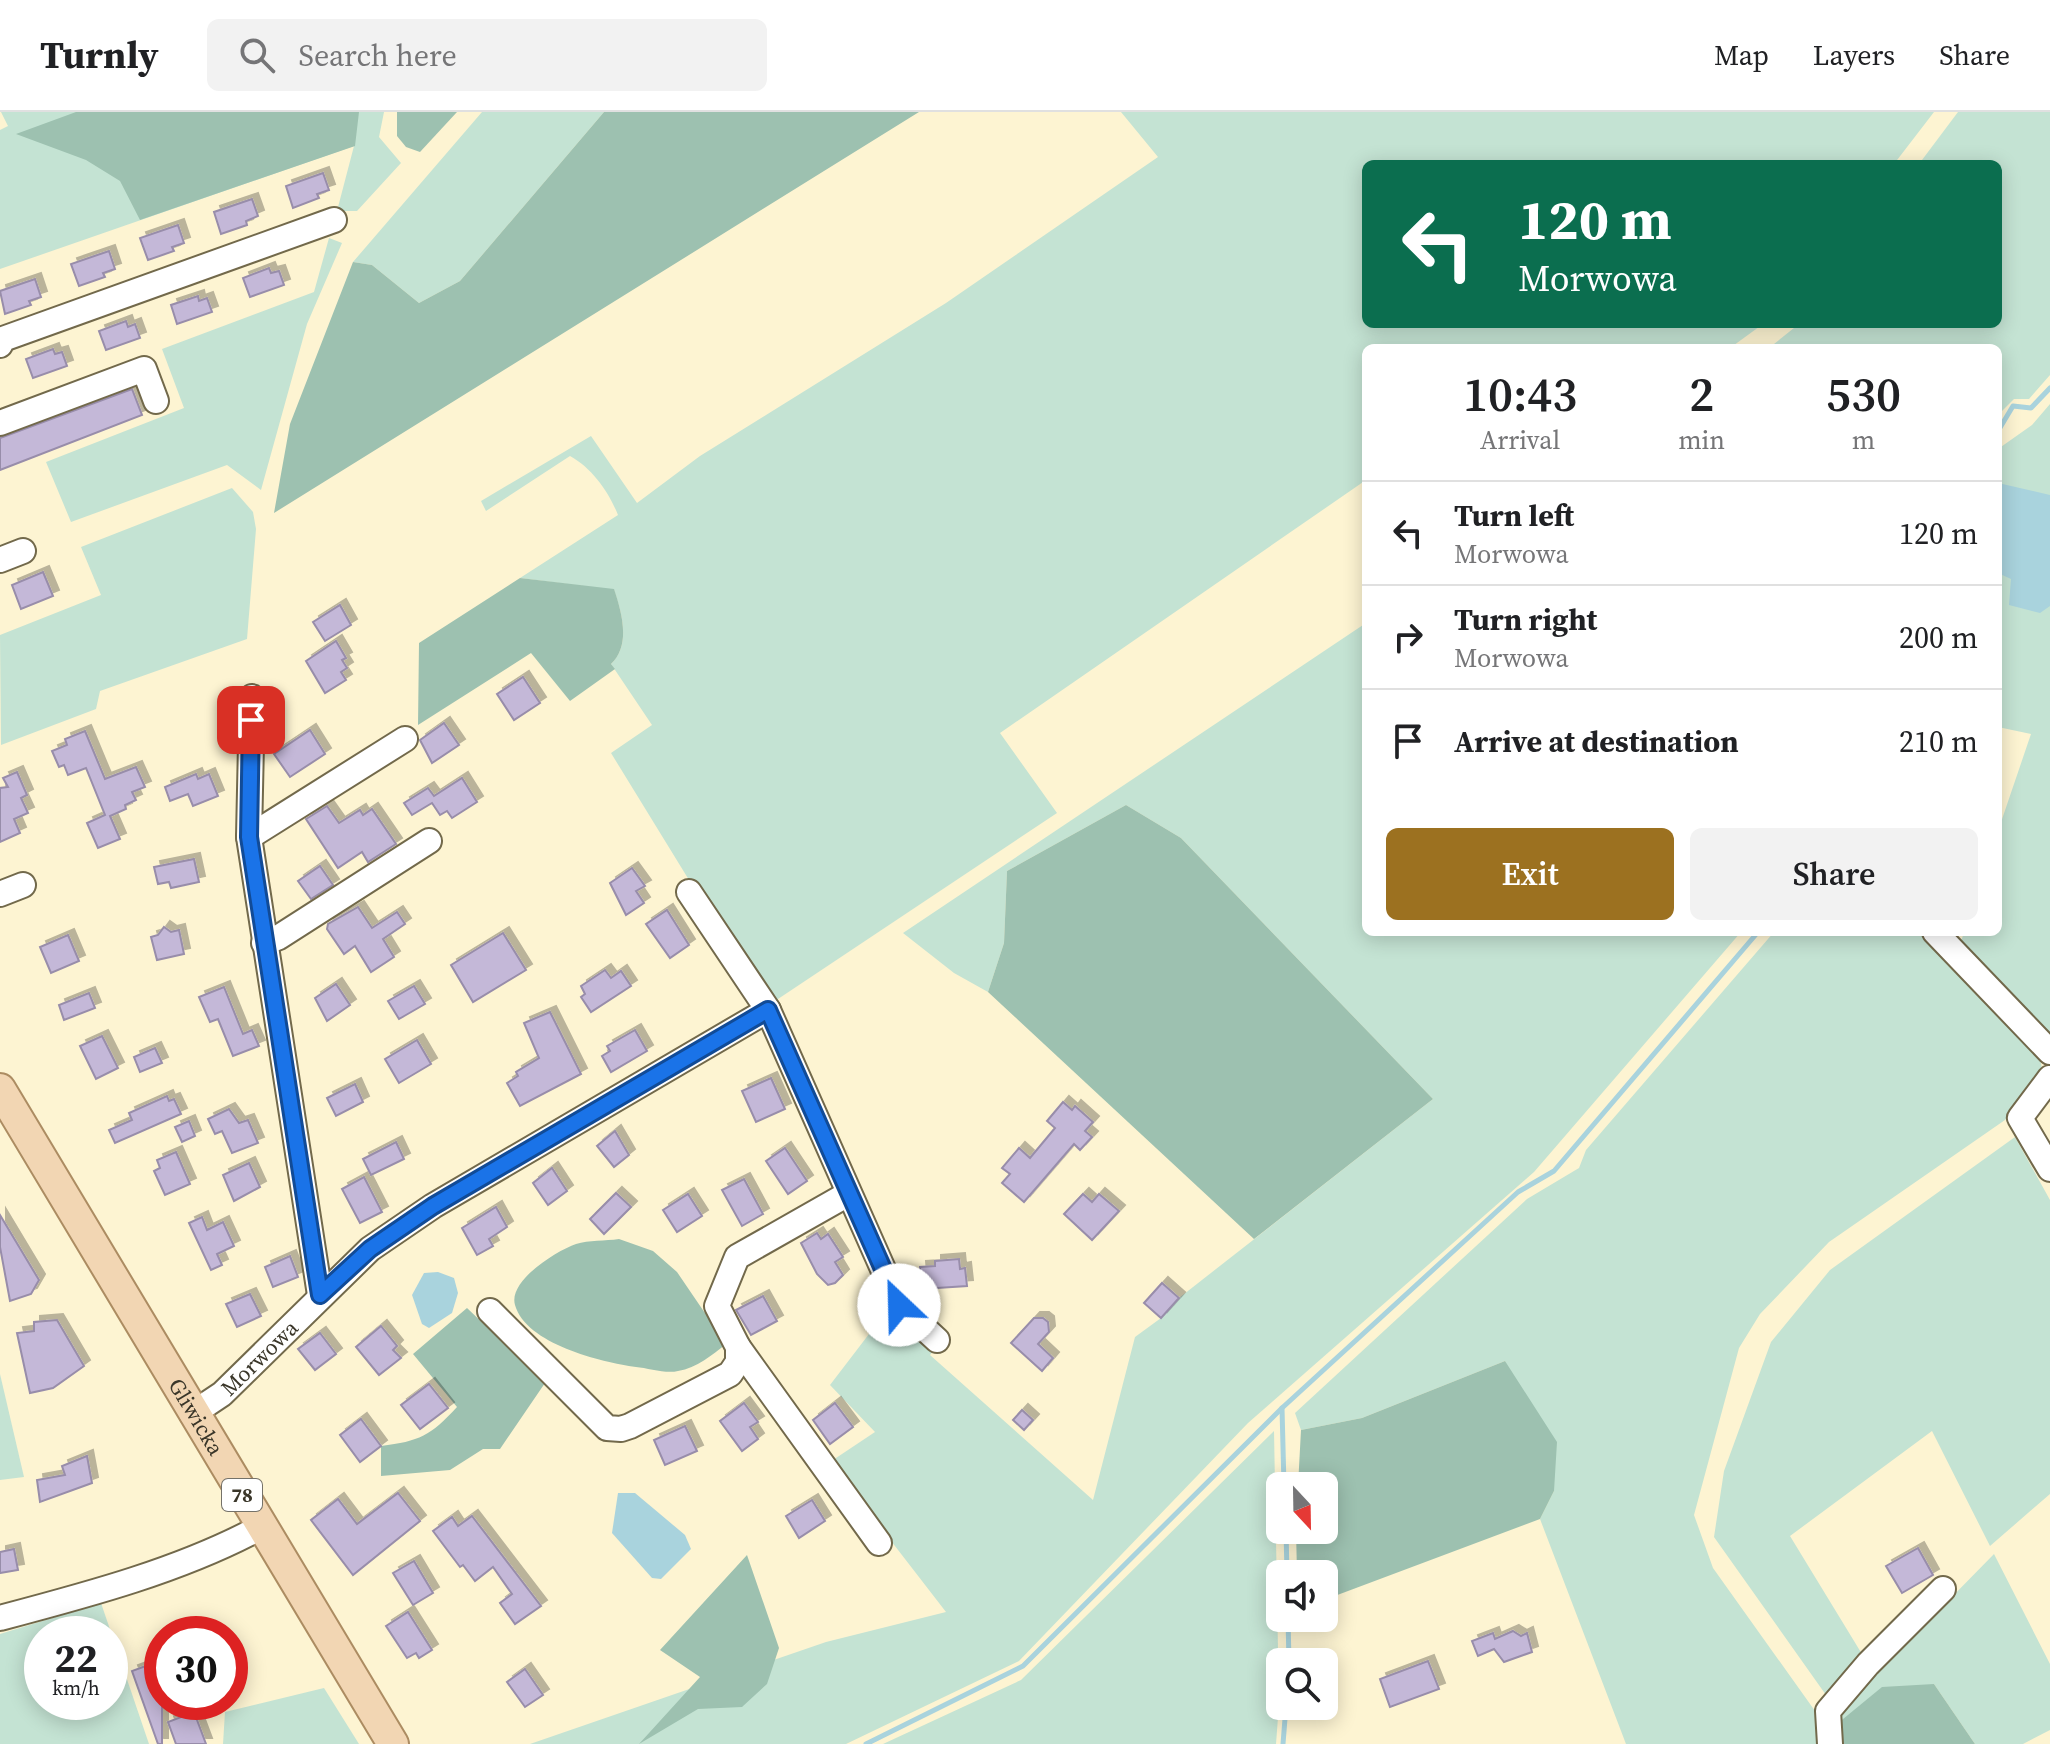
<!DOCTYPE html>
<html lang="en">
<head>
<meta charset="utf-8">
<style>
  body { margin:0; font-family:"Source Serif 4",serif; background:#f2f2f2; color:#202124; height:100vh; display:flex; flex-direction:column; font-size:30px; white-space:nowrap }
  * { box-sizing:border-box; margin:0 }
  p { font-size:26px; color:#757577 }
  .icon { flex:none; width:44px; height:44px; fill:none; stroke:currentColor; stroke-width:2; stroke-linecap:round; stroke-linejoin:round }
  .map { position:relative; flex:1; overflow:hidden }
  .drawer { position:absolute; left:1362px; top:232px; width:640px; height:592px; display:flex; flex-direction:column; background:#fff; border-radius:12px; box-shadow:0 4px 20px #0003 }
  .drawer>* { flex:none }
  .top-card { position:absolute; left:1362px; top:48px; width:640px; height:168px; border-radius:12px; box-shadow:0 4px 20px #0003; background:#0b6e4f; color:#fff; overflow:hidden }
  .needle { width:52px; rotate:158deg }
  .tools { position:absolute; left:1266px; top:1360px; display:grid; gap:16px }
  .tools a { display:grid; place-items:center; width:72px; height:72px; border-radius:12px; background:#fff; box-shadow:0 4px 20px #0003; font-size:40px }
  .speed { position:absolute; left:24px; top:1504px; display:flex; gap:16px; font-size:40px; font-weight:700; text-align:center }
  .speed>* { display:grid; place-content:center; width:104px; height:104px; border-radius:50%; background:#fff; box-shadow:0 4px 20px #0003; line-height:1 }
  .speed small { font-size:20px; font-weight:400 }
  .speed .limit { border:12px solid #d22; background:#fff; color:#111 }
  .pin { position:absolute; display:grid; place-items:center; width:68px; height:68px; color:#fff; margin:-34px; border-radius:16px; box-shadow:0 4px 12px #0006 }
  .me { position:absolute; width:88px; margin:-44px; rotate:336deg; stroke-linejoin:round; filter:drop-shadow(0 0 6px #0008) }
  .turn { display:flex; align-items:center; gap:28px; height:168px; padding:0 24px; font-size:36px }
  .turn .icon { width:104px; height:104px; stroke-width:2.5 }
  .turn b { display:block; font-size:56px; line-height:68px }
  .eta { display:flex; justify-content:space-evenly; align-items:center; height:136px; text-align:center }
  .eta b { font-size:48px; font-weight:600; line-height:56px }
  .primary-button { display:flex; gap:16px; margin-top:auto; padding:16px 24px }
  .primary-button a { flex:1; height:92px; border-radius:12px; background:#9c7120; color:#fff; font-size:32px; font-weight:600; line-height:92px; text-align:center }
  .primary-button a+a { background:#f2f2f2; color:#202124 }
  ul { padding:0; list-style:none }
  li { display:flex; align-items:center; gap:24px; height:104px; padding:0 24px; border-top:2px solid #e0e0e0 }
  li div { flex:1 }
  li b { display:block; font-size:30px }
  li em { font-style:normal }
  header { display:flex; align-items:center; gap:48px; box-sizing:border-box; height:112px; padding:0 40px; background:#fff; border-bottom:2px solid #e0e0e0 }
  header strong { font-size:38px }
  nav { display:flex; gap:44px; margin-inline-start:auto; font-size:28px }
  .search { width:560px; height:72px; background:#f2f2f2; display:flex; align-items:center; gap:20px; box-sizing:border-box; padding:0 28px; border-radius:12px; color:#757577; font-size:30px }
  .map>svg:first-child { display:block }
</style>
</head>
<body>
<header>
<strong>Turnly</strong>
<div class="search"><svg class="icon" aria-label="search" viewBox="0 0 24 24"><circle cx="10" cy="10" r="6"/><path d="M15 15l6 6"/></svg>Search here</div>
<nav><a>Map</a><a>Layers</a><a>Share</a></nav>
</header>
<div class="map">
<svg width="2050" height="1632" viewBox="0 0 2050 1632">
  <defs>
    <filter id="shadow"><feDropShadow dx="6" dy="-6" stdDeviation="0" flood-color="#0004"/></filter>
  </defs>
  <rect width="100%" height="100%" fill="#fdf4d2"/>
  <g fill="#c4e3d3" fill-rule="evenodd">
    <polygon points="1,0 384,0 379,25 401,51 357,99 337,99 354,34 0,157 0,18 8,14"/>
    <polygon points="482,0 604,0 460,169 419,191 372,153 353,150"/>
    <path d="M1121 0H1934L1894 52H1366V212H1763L1730 236H1366V368L1000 621 1057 701 775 889 689 768 611 641 652 613 611 552C631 533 622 501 614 478L520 466 618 403C609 380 592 356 570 344L486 399 481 389 591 324 637 391 700 344 946 191 1158 45Z"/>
    <polygon points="1958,0 2050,0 2050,263 2029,287 2014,287 1998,303 1998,236 1769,236 1799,212 1998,212 1998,52 1919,52"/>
    <polygon points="329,126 342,131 307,212 261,378 227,353 71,410 46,350 184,296 162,237 314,180"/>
    <polygon points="2050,292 2050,924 1960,833 1964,820 1998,820 1998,719 2031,622 1998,615 1998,337 2032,313"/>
    <polygon points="232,376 253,400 256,417 247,527 100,579 96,597 1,633 0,523 101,483 81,435"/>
    <polygon points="1366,511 1366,820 1741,820 1534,1060 1248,1311 1019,1549 846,1632 530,1632 826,1530 946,1500 830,1350 875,1320 830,1273 892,1192 936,1236 930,1243 1093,1388 1135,1225 1161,1206 1179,1186 1433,987 1181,726 1126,693 1007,759 1004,831 988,880 954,861 903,821"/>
    <polygon points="1774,820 1924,820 2039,942 2043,961 2005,1008 1829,1130 1760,1202 1739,1236 1694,1403 1713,1456 1820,1606 1817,1632 1626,1632 1540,1407 1554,1379 1505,1249 1362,1306 1301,1318 1295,1301 1527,1087 1579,1056 1586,1038"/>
    <polygon points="2015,1025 2050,1088 2050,1382 1990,1434 1932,1319 1790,1424 1865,1547 1826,1583 1714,1425 1724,1359 1771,1230 1830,1158"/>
    <polygon points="0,1262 24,1365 0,1368"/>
    <polygon points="1274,1319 1279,1592 1276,1632 883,1632 1021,1568"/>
    <polygon points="1994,1442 2050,1552 2050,1618 2023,1632 1975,1632 1934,1572 1837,1612 1843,1596"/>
    <path d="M101 1491 149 1632H0V1522ZM42 1522H110V1590H42Z"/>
    <polygon points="324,1576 359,1632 223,1632 225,1600"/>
  </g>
  <g fill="#9dc1b0">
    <polygon points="76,0 359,0 355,34 140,108 120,69 86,48 16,22"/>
    <polygon points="397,0 457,0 420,40 406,35 397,24"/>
    <polygon points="604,0 919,0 274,401 290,312 353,150 372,153 419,191 460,169"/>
    <path d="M520 466 614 477C622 501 631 533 611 552L615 557 570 589 531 541 418 613 419 531Z"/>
    <polygon points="1126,693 1181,726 1433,987 1254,1127 988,880 1004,831 1007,759"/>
    <path d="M619 1127 653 1139 677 1160 726 1232C712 1243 697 1256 678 1259 666 1262 648 1256 636 1255 601 1250 526 1232 515 1193 508 1169 556 1139 576 1132 589 1128 605 1129 619 1127Z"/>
    <path d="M467 1196 545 1271 500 1337H483L450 1358 381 1364V1334C420 1329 430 1324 457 1295L413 1242Z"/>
    <polygon points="1505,1249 1557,1330 1554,1379 1540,1407 1324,1488 1324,1462 1297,1462 1296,1418 1324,1418 1324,1374 1298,1374 1301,1318 1362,1306"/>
    <polygon points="747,1443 779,1536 767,1572 742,1595 698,1597 639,1632 700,1565 660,1538"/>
    <polygon points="1934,1572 1975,1632 1839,1632 1837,1612 1882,1575"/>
  </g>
  <g fill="#a9d3dd">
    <polygon points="1998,371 2050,383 2050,494 2040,501 2009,493 2011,467 1998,461"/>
    <polygon points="438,1160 454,1166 458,1181 452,1201 429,1216 422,1212 412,1183 424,1161"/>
    <polygon points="618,1381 635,1381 685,1423 691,1437 661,1467 652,1466 612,1421"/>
  </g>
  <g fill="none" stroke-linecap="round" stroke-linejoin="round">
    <g stroke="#a9d3dd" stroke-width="5">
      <polyline points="1998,319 2013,294 2031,296 2050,276"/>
      <polyline points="1282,1296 1284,1374"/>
      <polyline points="1286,1418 1287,1462"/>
      <polyline points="1288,1506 1289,1550"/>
      <polyline points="866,1632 1023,1554 1282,1296 1518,1080 1554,1059 1758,820"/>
      <polyline points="1283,1632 1286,1594"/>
    </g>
  </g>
  <g fill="#c4b8d8" stroke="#988daa" stroke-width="2" filter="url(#shadow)">
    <polygon points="323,61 329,78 317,82 319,86 293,96 286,74"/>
    <polygon points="252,87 258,104 246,109 247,113 221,122 214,100"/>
    <polygon points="178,113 184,131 172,135 174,139 148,148 140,126"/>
    <polygon points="109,139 115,157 103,161 105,165 79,174 71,152"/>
    <polygon points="269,156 271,161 279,159 284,173 250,185 243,166"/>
    <polygon points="35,167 41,185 29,189 31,193 5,202 0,179"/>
    <polygon points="198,184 199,189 207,186 212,200 177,212 171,193"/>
    <polygon points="126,209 128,215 135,212 140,226 106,238 99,219"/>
    <polygon points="53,237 55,242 62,240 67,254 33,266 26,247"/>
    <polygon points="132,277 142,303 0,358 0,326"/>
    <polygon points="43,460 53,484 21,497 12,473"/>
    <polygon points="340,493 351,513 325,529 313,510"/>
    <polygon points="336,529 346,546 342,548 347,556 341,560 346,568 325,581 306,549"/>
    <polygon points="523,565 540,591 514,608 497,582"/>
    <polygon points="444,611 459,633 432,651 420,628"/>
    <polygon points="310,618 325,642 290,665 274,642"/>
    <polygon points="85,619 105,667 136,655 145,675 132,680 136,688 125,693 126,697 110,704 120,727 98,736 87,711 105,703 86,656 68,663 64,653 59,655 52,639 67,633 65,627"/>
    <polygon points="17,660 27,683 21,686 28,701 14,707 20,721 0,730 0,676 8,675 3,666"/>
    <polygon points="196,662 198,667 209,662 218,684 193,694 188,682 170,689 165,675"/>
    <polygon points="462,666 477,690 452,706 447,699 440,703 432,691 412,703 404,691 428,676 434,684"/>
    <polygon points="327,694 339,711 360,698 363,703 372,697 396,732 368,750 362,740 338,756 306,707"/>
    <polygon points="194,747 199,770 171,776 169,770 158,772 154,755"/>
    <polygon points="320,754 333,773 311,787 298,769"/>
    <polygon points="632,756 645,774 636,779 644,791 626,803 610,771"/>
    <polygon points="358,795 372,816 397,800 405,812 383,827 394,845 371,860 355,834 344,842 327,817 328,812"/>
    <polygon points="667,798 689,833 670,846 646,812"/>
    <polygon points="164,815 171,820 179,818 184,842 157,848 151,825 158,823"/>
    <polygon points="503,821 526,858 473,890 451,853"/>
    <polygon points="68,823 79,849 51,861 40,835"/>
    <polygon points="605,858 611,866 621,859 631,874 591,900 581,885 585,882 581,874"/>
    <polygon points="336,872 350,893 327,909 315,886"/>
    <polygon points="414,874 425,892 399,907 388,889"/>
    <polygon points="224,875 243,922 252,918 259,934 233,944 218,907 210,910 199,885"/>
    <polygon points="89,881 95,896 64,908 59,893"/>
    <polygon points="550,900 581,962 520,994 507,971 518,964 516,960 539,946 524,911"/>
    <polygon points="635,918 647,939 611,960 602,944 610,939 607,934"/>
    <polygon points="102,924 118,956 96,967 80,934"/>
    <polygon points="417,928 431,952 399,971 385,947"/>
    <polygon points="155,936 162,951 140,960 134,945"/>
    <polygon points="771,966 785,997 756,1010 742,979"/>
    <polygon points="355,972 363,990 336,1004 327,986"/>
    <polygon points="167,984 169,989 174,987 181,1002 115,1031 109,1018 132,1008 129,1001"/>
    <polygon points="1063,990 1072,998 1075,994 1093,1010 1085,1019 1092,1025 1080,1038 1074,1032 1024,1090 1002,1071 1010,1062 1002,1056 1019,1036 1030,1046 1055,1016 1047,1009"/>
    <polygon points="229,997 239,1011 248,1008 258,1031 232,1041 222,1019 215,1022 208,1007"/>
    <polygon points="189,1009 195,1024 182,1030 175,1015"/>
    <polygon points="615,1019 629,1043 614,1055 597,1034"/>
    <polygon points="396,1030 404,1047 371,1063 363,1047"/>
    <polygon points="785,1036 807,1069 788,1082 766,1049"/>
    <polygon points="176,1040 190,1072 165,1083 154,1059 160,1056 157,1048"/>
    <polygon points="249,1051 260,1075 234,1089 223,1063"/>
    <polygon points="552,1056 567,1079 548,1093 533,1071"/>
    <polygon points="364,1065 382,1100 360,1111 342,1077"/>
    <polygon points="744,1067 763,1102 742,1114 722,1078"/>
    <polygon points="616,1081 631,1095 604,1122 590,1107"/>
    <polygon points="688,1082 702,1104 677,1120 663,1098"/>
    <polygon points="1083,1082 1092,1090 1099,1082 1119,1099 1092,1128 1064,1102"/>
    <polygon points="496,1095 507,1115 489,1127 493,1134 477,1143 462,1116"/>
    <polygon points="0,1103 39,1168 31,1182 10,1189 0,1135"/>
    <polygon points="202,1105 207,1118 223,1110 234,1134 217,1142 222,1153 211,1158 189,1111"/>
    <polygon points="817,1121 821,1127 828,1122 843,1145 835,1150 843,1163 835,1171 828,1173 817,1162 801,1131"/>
    <polygon points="290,1144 298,1165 273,1175 265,1155"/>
    <polygon points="959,1147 960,1157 965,1156 967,1174 922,1177 920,1155 935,1154 935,1149"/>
    <polygon points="1162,1171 1179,1186 1161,1206 1144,1191"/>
    <polygon points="250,1182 261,1204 237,1215 226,1192"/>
    <polygon points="763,1184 777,1209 751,1223 736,1198"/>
    <polygon points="1034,1206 1043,1206 1048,1210 1049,1220 1038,1232 1053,1246 1042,1259 1011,1231"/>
    <polygon points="57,1208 84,1254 53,1276 30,1281 17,1221 34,1219 34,1210"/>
    <polygon points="381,1214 397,1234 393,1238 401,1246 379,1263 356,1235"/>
    <polygon points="320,1221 336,1242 315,1258 298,1237"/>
    <polygon points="429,1272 448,1296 420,1317 401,1293"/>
    <polygon points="744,1291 758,1310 750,1315 758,1327 742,1339 720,1309"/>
    <polygon points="835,1291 853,1315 830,1332 813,1308"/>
    <polygon points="1022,1298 1033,1308 1024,1318 1013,1308"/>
    <polygon points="361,1307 381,1334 360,1350 340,1323"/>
    <polygon points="685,1314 697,1339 665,1353 654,1328"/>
    <polygon points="87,1344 92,1371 40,1390 37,1368 65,1363 62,1354"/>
    <polygon points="398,1381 420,1409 353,1463 311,1408 338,1387 357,1412"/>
    <polygon points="812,1388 825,1409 799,1426 786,1404"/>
    <polygon points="472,1404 541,1494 515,1512 500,1491 512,1482 493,1455 475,1469 463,1453 460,1455 433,1419 452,1405 458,1414"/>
    <polygon points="1918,1436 1933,1463 1902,1481 1886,1454"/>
    <polygon points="14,1437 18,1458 0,1461 0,1440"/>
    <polygon points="414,1449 433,1481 413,1493 393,1461"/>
    <polygon points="408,1500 432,1538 419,1546 416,1541 407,1546 386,1514"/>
    <polygon points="1513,1519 1521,1524 1527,1521 1532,1540 1504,1550 1494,1537 1478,1544 1472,1529 1493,1521 1495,1527"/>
    <polygon points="162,1548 162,1632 158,1632 132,1559"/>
    <polygon points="1428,1549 1439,1577 1390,1595 1380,1567"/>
    <polygon points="525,1557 543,1583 525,1595 507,1570"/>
    <polygon points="194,1600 206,1632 176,1632 168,1610"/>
  </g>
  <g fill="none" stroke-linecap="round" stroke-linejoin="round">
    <defs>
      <g id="minor">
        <polyline points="0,233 3,227 334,108"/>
        <polyline points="0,311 144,257 156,289"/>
        <polyline points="0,448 23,439"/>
        <polyline points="252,585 249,725 320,1183"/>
        <polyline points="249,725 405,627"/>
        <polyline points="689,780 768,898 899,1193 937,1228"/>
        <polyline points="0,782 23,773"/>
        <polyline points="1935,820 2050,940"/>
        <polyline points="264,831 279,825 429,729"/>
        <polyline points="2050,966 2020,1006 2050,1057"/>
        <polyline points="848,1082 737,1145 717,1194 738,1235 879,1431"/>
        <polyline points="490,1199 607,1316 621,1317 630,1314 730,1262 738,1250 738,1235"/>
        <path id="s1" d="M192 1302 222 1282 370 1137 433 1094 768 898"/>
        <path d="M0 1506C87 1483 182 1458 261 1415"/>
        <polyline points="1830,1632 1828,1599 1868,1552 1943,1477"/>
      </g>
      <g id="major">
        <path id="s2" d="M0 977 393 1632"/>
      </g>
    </defs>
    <use href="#minor" stroke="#72694b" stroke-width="28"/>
    <use href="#major" stroke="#ac8c62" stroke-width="34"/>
    <use href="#minor" stroke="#fff" stroke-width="24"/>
    <use href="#major" stroke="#f2d6b3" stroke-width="30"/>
  </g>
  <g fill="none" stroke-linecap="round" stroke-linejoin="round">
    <defs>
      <polyline id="route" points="251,608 249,725 320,1183 370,1137 433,1094 768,898 899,1193"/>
    </defs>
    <use href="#route" stroke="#114b97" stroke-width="20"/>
    <use href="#route" stroke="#1a73e8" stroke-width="14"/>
  </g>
  <g text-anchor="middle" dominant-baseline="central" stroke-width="6" stroke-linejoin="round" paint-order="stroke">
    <rect fill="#fff" stroke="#757269" stroke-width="2" x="222" y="1367" width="40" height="32" rx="6"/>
    <g font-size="20" font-weight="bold" fill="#3a3629">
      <text x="242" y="1383">78</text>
    </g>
    <g font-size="22" fill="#3a3629" stroke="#fff">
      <text stroke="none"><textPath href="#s1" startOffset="88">Morwowa</textPath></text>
      <text stroke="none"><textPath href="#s2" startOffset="382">Gliwicka</textPath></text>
    </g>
  </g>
</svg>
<div class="tools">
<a><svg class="needle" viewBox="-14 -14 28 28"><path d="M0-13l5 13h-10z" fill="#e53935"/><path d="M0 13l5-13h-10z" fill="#757577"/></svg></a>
<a><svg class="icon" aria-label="sound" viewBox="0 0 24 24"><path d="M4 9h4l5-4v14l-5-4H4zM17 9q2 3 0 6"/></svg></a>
<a><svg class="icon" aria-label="search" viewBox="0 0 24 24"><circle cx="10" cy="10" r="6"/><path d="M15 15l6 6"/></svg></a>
</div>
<div class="speed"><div>22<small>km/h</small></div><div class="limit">30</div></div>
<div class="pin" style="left:251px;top:608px;background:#d93025"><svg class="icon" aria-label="arrive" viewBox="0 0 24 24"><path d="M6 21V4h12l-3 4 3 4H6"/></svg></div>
<svg class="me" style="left:899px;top:1193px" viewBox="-20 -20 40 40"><circle r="19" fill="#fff"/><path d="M0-13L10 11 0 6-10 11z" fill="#1a73e8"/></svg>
<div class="top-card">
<div class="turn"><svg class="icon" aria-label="left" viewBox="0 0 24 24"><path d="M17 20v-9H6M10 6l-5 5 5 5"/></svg><div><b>120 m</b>Morwowa</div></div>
</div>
<section class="drawer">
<div class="eta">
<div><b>10:43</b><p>Arrival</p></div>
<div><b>2</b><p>min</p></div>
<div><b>530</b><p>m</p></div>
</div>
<ul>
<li><svg class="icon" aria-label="left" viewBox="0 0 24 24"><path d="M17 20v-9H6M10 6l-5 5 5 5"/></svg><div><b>Turn left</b><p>Morwowa</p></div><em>120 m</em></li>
<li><svg class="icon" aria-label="right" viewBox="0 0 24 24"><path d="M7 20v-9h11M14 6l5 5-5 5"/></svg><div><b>Turn right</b><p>Morwowa</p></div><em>200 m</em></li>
<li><svg class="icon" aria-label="arrive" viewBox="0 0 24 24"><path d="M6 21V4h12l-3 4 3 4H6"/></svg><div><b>Arrive at destination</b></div><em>210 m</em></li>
</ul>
<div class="primary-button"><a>Exit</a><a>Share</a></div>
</section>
</div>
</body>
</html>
